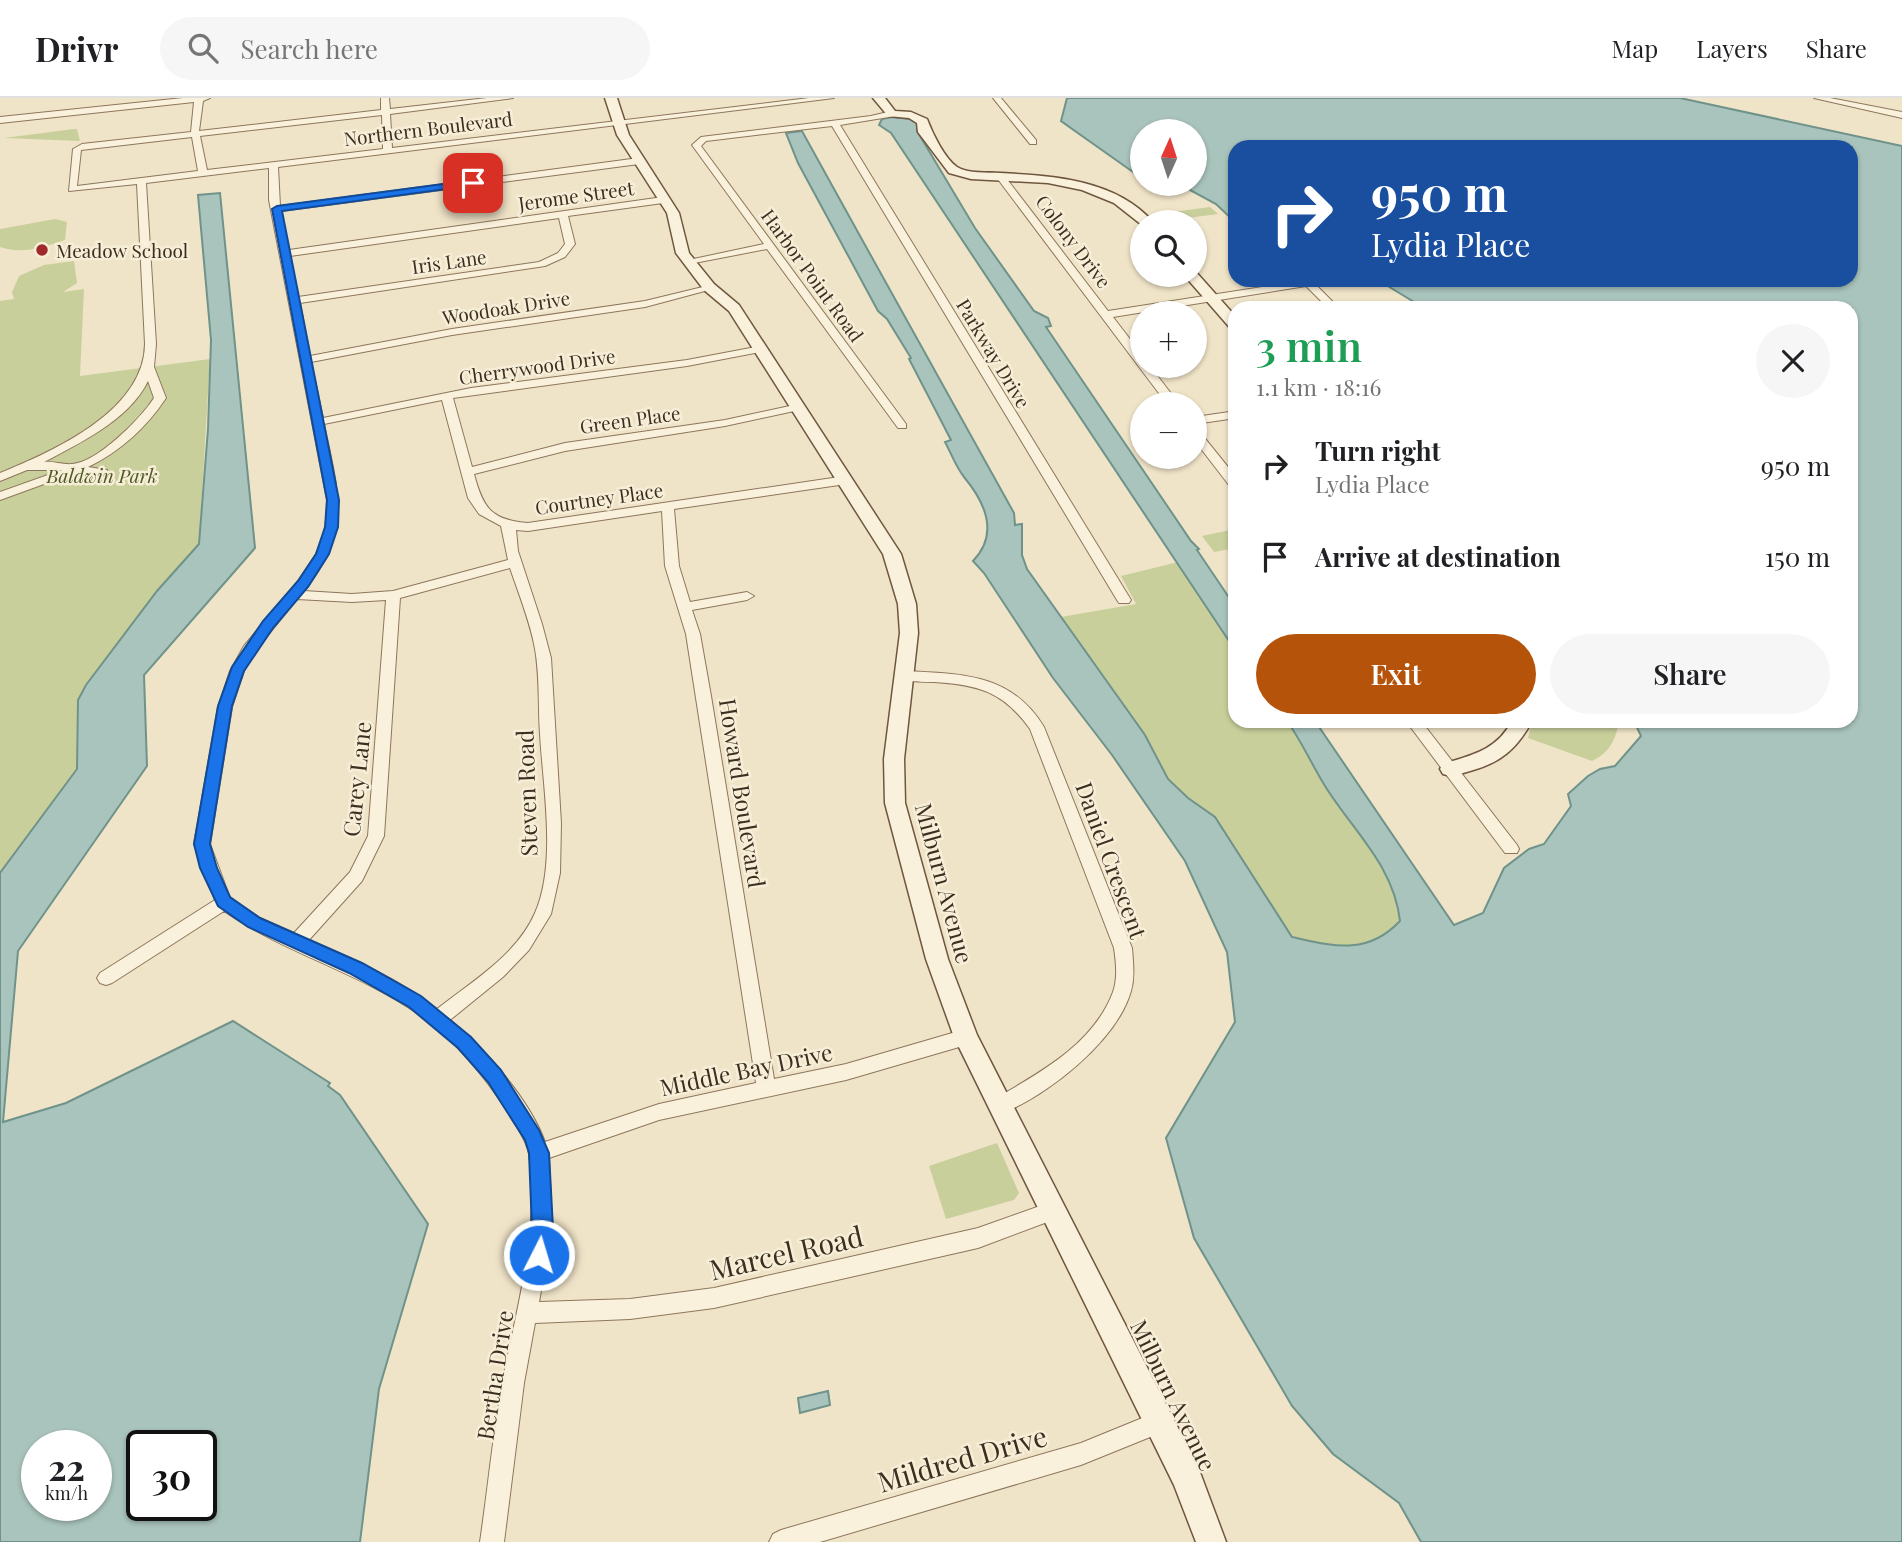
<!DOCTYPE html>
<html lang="en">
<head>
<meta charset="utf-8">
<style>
  body { margin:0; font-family:"Playfair Display",serif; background:#f6f6f6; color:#202124; height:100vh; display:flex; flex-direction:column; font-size:26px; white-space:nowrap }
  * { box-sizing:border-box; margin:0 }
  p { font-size:23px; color:#757577 }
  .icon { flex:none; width:38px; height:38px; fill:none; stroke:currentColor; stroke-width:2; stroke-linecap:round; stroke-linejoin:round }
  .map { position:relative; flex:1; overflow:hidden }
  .side { position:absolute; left:1228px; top:203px; width:630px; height:427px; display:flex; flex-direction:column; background:#fff; border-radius:21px; box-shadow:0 2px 5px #0004 }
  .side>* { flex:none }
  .hud { position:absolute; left:1228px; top:42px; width:630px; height:147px; border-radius:21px; box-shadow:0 2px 5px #0004; background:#1a4fa0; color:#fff; overflow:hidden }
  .needle { width:46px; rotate:3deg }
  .tools { position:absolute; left:1130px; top:21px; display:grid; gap:14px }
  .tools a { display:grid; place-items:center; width:77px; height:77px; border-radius:50%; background:#fff; box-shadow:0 2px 5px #0004; font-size:35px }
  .speed { position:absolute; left:21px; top:1332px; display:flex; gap:14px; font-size:35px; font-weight:700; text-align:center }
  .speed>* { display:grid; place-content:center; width:91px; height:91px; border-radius:50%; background:#fff; box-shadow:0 2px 5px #0004; line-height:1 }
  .speed small { font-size:18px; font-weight:400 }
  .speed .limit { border:4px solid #111; border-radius:10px; background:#fff; color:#111 }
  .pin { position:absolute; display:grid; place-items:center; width:60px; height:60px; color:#fff; margin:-30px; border-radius:14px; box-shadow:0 4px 10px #0006 }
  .me { position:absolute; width:77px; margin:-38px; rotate:5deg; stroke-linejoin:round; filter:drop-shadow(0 0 5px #0008) }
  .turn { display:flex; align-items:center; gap:24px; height:147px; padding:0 28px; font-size:32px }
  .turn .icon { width:91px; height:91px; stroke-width:2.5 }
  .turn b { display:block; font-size:49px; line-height:60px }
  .round { display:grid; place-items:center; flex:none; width:74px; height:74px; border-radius:37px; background:#f6f6f6 }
  .overview { display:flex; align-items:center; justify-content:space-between; height:119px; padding:0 28px }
  h1 { font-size:42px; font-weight:600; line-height:52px; color:#1e9e55 }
  .cta { display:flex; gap:14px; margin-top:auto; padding:14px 28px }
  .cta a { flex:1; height:80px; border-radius:42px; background:#b45309; color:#fff; font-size:28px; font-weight:600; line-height:80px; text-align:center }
  .cta a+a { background:#f6f6f6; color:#202124 }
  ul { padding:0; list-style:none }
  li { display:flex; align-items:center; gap:21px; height:91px; padding:0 28px }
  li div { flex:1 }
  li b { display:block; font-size:26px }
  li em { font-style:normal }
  header { display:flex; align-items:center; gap:42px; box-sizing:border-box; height:98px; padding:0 35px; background:#fff; border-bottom:2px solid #e0e0e0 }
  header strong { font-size:33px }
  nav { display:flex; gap:38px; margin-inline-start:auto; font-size:24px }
  .search { width:490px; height:63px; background:#f6f6f6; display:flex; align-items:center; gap:18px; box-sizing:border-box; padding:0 24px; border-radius:38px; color:#757577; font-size:26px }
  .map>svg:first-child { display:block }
</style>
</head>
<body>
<header>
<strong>Drivr</strong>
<div class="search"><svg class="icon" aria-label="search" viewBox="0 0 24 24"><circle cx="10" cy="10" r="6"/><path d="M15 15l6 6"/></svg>Search here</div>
<nav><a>Map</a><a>Layers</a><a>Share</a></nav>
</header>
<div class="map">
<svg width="1902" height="1444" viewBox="0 0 1902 1444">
  <rect width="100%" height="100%" fill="#f0e4c8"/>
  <g fill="#c9cf9b">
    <polygon points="77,31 80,43 4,40 74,31"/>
    <polygon points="1210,109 1218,116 1155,124 1150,117"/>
    <path d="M55 121 67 124 65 142C43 149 23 157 0 149V131Z"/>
    <polygon points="74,163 77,185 63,194 84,191 80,278 210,261 199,446 145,510 86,587 78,602 77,671 0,775 0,203 14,201 12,194 19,178 44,167"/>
    <polygon points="1235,431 1235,450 1214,454 1202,438"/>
    <path d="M1178 464 1235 552 1236 623H1287C1302 644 1312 667 1325 688 1353 733 1392 768 1400 823 1366 858 1334 848 1292 839L1215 719 1188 700 1168 681 1145 637 1061 519 1136 506 1121 478Z"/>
    <path d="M1619 624C1615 643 1610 654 1592 663L1528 640 1532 625Z"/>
    <polygon points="997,1045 1019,1095 1014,1102 946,1121 929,1068"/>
  </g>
  <g fill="#a9c4bc" stroke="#6f938a" stroke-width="2" fill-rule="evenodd">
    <path d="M1067 0H1680L1902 48V1444H1421L1399 1405 1333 1356 1292 1308 1194 1140 1166 1040 1235 924 1227 854 1185 763 1112 657 1053 580 984 475 973 463C1000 435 984 403 964 379 956 369 951 355 945 344L951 342 909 261 911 260 887 221 878 213 798 65 786 35 802 33C872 160 941 284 1014 415L1015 427 1022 426V457L1027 471 1145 637 1168 681 1188 700 1215 719 1292 839C1333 848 1367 858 1400 823 1394 768 1353 733 1325 688 1312 667 1302 644 1287 623H1315L1454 827 1483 815 1504 770 1529 751 1544 746 1571 708 1568 696 1588 678 1600 671 1615 668 1641 638 1634 623H1852V210H1424L1378 182H1852V49H1236L1235 124 1216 106 1179 86H1195V33H1143V78L1140 79 1061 23Z"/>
    <polygon points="892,19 910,21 917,25 917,33 975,130 1034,213 1048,220 1051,228 1046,229 1191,443 1199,451 1197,452 1230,501 1235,500 1235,552 891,35 879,27 882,21"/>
    <path d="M220 95 255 450 144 577 147 668 18 853 3 1024 66 1005 233 923 330 985 328 988 340 997 428 1126 379 1291 360 1444H0V775L77 671 78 602 86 587 157 493 199 446 208 331 211 242 198 97ZM37 1348H96V1407H37ZM142 1348H201V1407H142Z"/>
    <polygon points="828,1293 830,1307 800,1315 798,1300"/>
  </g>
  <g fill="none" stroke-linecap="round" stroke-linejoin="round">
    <defs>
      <g id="street">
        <path d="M183 0H210L203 3 199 33 381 12V0H389L390 11 487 0H513L390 16 392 50 809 0H834L278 69 280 108 639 60 643 63 639 66 281 113 289 152 663 99 668 102 663 105 568 118 575 146 565 159 545 168 300 205 310 258 452 231 645 203 711 187 716 190 645 209 452 237 311 264 323 320 471 290 687 262 761 248 765 249V253L687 268 453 300 472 369 565 345 725 322 799 306 805 309 799 312 725 328 565 353 474 376C483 410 491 422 528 425L846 378 852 382 846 386 674 411 679 468 690 504 747 494 754 498 747 502 692 512 700 536 711 598 774 981 846 966 966 931 972 934 975 939 972 944 966 947 846 982 659 1022 549 1060 552 1131 539 1204 630 1201 714 1190 978 1130 1051 1104 1058 1106 1061 1113 1058 1120 978 1150 714 1210 630 1221 535 1225 524 1285 504 1444H480C488 1390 493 1335 503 1281 517 1208 540 1132 529 1056 527 1043 518 1031 511 1019 484 976 450 935 406 908 348 871 280 852 224 813L112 885 106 887 100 885 97 880 100 875 215 802 194 746 218 609 230 573 244 548 298 483 316 456 326 429 327 402 269 102V70L146 85 156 246 154 269 166 300C146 330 121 353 88 369L107 372V378L77 374 0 402V394L62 372H27L0 383V375C54 353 144 313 145 246L137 86 69 93 73 51 82 46 191 34 194 4 0 25V19ZM382 17 383 51 207 72 200 38ZM192 39 198 73 77 88 81 52ZM559 120 565 146 558 155 539 164 298 199 290 158ZM148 283 154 300C141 320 97 365 72 366 63 367 53 363 44 364 80 345 129 322 148 283ZM442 302 468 400 479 416 501 428 508 462 393 493 352 496 304 493C353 433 338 395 324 326ZM662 413 665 468 686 536 756 985 659 1006 545 1044C529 1001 485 951 450 922L503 879 529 852 551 816 560 775 561 725 551 560 542 526 518 453 516 432 528 433ZM510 470C519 497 530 523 535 551 540 579 538 608 540 636 543 690 557 765 535 815 517 857 471 884 437 911 399 881 353 861 309 842L362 783 384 738 400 500ZM297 501 352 504 386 502 368 738 350 774 294 835 260 820 230 800 210 746 232 609 244 573 255 553Z"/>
        <polygon points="993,0 1001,0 1036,42 1036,46 1030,46"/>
        <polygon points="1814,0 1830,0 1902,14 1902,20"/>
        <polygon points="892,13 895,14 895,18 840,27 1131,502 1129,505 1119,505 1117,502 832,28 706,43 701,48 906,326 906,330 898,330 767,151 689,166 684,163 764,146 692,47 701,39 871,18"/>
        <polygon points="997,76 1003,76 1108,213 1307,182 1331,182 1316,187 1339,210 1328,210 1306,188 1113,219 1143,258 1143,268 1150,268 1179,306 1167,306 997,80"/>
        <polygon points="1236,313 1236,320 1195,326 1195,319"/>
        <polygon points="1195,332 1199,333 1236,379 1236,392 1232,391 1195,343"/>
        <path d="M905 573C962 576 1011 575 1044 629L1132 850C1133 864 1135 879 1131 893 1117 943 1046 999 1000 1016L993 1014 991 1008 993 1002C1039 975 1093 947 1113 894 1118 880 1116 864 1114 850L1030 631C1003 593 978 587 934 584 922 584 911 584 900 581L898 578 900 575Z"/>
        <polygon points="1406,623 1421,623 1517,747 1519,751 1517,755 1505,755"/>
        <polygon points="1157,1314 1165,1317 1168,1325 1165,1333 1081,1367 820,1444 769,1444 773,1436 781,1432 1081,1345"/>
      </g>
      <g id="secondary">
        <polygon points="605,0 617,0 629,37 679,115 689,155 714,186 739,207 901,456 916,506 918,535 904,661 905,705 948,861 977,937 1198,1369 1226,1444 1196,1444 1174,1387 954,939 926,861 885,705 884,661 900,535 898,506 883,456 729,213 704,192 676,155 667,115 617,37"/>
        <path d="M873 0H885L895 13 911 14 927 21C932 34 944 60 957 69 968 76 988 74 1000 75 1053 78 1115 81 1153 124H1143L1142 127 1114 105 1082 92 1048 85 971 81 949 75 918 34 917 25 909 20 888 18Z"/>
        <polygon points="1196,174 1236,219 1236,232 1231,231 1184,177 1195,177"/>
        <path d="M1512 623H1532C1517 651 1500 665 1470 673 1460 676 1452 679 1443 676L1440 671 1443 666C1472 657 1497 652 1512 623Z"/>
      </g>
    </defs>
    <use href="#street" stroke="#8d765c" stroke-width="2"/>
    <use href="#secondary" stroke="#6f573f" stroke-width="3"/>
    <use href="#street" fill="#faf1dc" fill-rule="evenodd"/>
    <use href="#secondary" fill="#faf1dc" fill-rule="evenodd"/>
  </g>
  <polygon fill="#1a73e8" stroke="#114b97" stroke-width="2" points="473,82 478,85 476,87 282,113 339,402 338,429 329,456 308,489 273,530 244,573 232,608 210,746 217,770 230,799 260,820 362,865 421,898 471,939 501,972 539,1032 549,1055 553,1131 547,1164 539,1167 532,1164 529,1157 532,1131 529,1055 525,1042 488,984 458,950 409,909 349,875 248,829 218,808 200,770 194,746 218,608 232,569 263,523 298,483 316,456 325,429 327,402 272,111 277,108"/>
  <circle fill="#9e2a2b" stroke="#f7eed8" stroke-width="2.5" cx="42" cy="152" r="7"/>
  <g text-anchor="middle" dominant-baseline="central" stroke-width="5" stroke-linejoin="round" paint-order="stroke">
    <g font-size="19" fill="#3d2e20" stroke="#f7eed8">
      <text transform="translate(428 30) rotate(-7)">Northern Boulevard</text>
      <text transform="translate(576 97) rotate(-8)">Jerome Street</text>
      <text transform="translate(1074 143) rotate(53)">Colony Drive</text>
      <text transform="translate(449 163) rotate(-8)">Iris Lane</text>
      <text transform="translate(813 177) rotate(54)">Harbor Point Road</text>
      <text transform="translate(506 209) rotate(-9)">Woodoak Drive</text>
      <text transform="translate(994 255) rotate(59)">Parkway Drive</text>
      <text transform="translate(537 268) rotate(-8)">Cherrywood Drive</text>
      <text transform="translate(630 321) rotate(-8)">Green Place</text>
      <text transform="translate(599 400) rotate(-8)">Courtney Place</text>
    </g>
    <g font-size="19" fill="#3d2e20" stroke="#f7eed8" text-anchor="start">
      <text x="56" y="152">Meadow School</text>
    </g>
    <g font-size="19" font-style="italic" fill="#4d5a26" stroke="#f7eed8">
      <text x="102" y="377">Baldwin Park</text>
    </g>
    <g font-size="23" fill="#3d2e20" stroke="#f7eed8">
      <text transform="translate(356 681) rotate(-84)">Carey Lane</text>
      <text transform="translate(526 695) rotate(-92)">Steven Road</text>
      <text transform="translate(743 695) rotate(81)">Howard Boulevard</text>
      <text transform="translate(1112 762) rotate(70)">Daniel Crescent</text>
      <text transform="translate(945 785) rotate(75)">Milburn Avenue</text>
      <text transform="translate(746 971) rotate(-12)">Middle Bay Drive</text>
      <text transform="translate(494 1277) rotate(-81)">Bertha Drive</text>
      <text transform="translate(1174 1297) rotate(64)">Milburn Avenue</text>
    </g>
    <g font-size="28" fill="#3d2e20" stroke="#f7eed8">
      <text transform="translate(786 1154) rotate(-13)">Marcel Road</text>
      <text transform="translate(962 1360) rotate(-16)">Mildred Drive</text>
    </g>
  </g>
</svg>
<div class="tools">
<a><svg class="needle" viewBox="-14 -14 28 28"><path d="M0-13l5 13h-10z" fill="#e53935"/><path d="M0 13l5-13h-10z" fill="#757577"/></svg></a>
<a><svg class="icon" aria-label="search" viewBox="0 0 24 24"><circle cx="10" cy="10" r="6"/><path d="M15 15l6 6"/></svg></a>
<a>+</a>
<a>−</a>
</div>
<div class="speed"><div>22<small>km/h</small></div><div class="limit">30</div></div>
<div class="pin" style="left:473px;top:85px;background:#d93025"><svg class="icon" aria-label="arrive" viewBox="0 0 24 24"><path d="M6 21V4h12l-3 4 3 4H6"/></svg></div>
<svg class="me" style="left:539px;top:1157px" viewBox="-20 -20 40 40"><circle r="17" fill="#1a73e8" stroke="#fff" stroke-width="3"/><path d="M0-11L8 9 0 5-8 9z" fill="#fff"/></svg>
<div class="hud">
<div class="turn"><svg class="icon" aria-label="right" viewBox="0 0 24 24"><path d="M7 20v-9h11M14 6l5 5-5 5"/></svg><div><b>950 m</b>Lydia Place</div></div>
</div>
<section class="side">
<div class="overview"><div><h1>3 min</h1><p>1.1 km · 18:16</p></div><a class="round"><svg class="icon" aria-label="close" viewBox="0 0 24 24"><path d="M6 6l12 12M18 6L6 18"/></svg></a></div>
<ul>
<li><svg class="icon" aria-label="right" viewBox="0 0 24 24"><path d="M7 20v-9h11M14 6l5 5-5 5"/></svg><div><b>Turn right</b><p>Lydia Place</p></div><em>950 m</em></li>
<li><svg class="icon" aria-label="arrive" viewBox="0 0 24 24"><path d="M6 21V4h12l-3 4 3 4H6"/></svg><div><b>Arrive at destination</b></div><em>150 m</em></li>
</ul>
<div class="cta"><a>Exit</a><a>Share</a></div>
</section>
</div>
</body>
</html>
